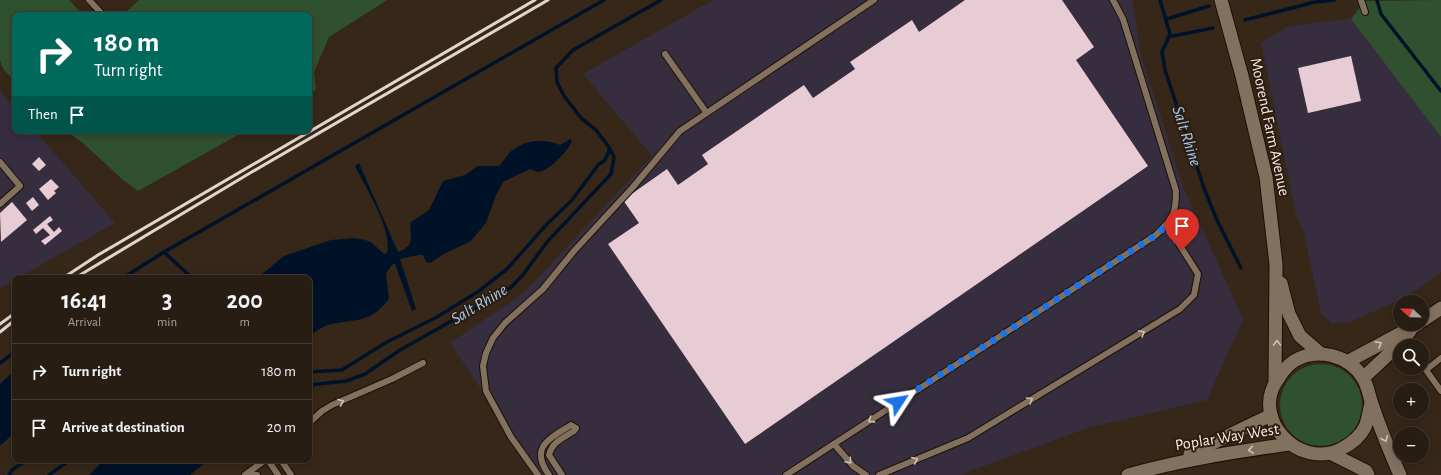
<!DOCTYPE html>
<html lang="en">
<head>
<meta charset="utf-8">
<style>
  body { margin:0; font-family:"Alegreya Sans",sans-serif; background:#342a21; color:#f1f3f6; height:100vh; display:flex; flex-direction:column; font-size:15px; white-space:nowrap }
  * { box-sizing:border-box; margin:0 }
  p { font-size:13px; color:#a5a2a0 }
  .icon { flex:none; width:22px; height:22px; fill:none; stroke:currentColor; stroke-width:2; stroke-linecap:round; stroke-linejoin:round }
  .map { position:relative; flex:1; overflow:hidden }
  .panel { position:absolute; left:12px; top:275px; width:300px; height:188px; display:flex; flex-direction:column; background:#281d13; border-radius:8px; box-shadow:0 2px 10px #0003,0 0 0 1px #443b33 }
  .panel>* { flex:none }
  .banner { position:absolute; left:12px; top:12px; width:300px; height:122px; border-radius:8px; box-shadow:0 2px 10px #0003,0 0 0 1px #443b33; background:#00695c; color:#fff; overflow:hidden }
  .needle { width:26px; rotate:292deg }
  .controls { position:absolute; left:1393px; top:295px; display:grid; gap:8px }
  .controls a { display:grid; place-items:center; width:36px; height:36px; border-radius:50%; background:#281d13; box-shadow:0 2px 10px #0003,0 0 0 1px #443b33; font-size:20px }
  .pin { position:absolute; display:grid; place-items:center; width:34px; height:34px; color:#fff; margin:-41px -17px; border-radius:50% 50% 50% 0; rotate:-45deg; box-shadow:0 0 4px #0007 }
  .pin .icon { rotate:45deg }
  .me { position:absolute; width:44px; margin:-22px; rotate:57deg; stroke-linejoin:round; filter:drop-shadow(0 0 3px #0008) }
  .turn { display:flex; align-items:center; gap:14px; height:84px; padding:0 16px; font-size:18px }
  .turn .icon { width:52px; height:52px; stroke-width:2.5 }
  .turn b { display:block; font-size:28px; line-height:34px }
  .then { display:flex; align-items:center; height:38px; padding:0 16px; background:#0003; gap:8px; font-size:15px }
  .eta { display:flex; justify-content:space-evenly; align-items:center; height:68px; text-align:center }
  .eta b { font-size:24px; font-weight:700; line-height:28px }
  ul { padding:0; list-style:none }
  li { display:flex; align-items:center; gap:12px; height:56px; padding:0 16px; border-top:1px solid #443b33 }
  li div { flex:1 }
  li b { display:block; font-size:15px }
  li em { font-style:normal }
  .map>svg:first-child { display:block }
</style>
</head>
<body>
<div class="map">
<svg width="1441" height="475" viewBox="0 0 1441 475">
  <rect width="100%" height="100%" fill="#362719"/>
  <g fill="#362e3e">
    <polygon points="713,0 1132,0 1141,55 1184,189 1243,319 1207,400 1088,428 959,475 539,475 450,343 524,293 652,156 583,74"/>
    <polygon points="1351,19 1441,137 1441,272 1405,298 1349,322 1332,324 1321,313 1304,233 1296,215 1261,43 1285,28 1319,22"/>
    <polygon points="0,90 15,108 15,131 35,131 115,223 0,288"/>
  </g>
  <g fill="#30512f">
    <polygon points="0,0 69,0 83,15 15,15 15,81 4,70 0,60"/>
    <polygon points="139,0 387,0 329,37 314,72 316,90 309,94 309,15 127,15 125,13"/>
    <polygon points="1441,0 1441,137 1351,19 1365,1"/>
    <polygon points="66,131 245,131 138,191 123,180 83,143"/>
    <circle cx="1321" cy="405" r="41"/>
  </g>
  <g fill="#001228">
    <path d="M570 139 572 141C569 150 549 171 539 172 536 172 533 170 530 169L503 182 496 195 486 223 471 241 444 254 430 263 426 262 423 255H418L400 259 416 309 412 311 395 264H393L386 273 389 299C369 325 355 318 328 325 322 327 315 332 309 336V278H257L284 256 331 240 355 238 365 240 371 242 384 254 387 253C393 230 365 187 355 166L359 163 398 252C418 244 408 235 411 222L429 210 443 181 465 175 478 166H499C504 161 508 153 514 149 527 139 546 139 560 145Z"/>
    <polygon points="15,370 15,432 0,446 0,384"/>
    <polygon points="104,460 210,460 212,463 206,462 190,475 89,475"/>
  </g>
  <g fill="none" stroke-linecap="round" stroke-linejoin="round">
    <g stroke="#001228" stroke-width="3.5">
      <polyline points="1160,0 1170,34 1162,52 1165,70 1204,188 1216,218 1241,268"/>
      <polyline points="1377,0 1381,14 1441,91"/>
      <polyline points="1167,19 1209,6"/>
      <polyline points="1245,20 1315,2 1334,0"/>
      <polyline points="1168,37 1213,28"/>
      <polyline points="164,252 192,278"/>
      <polyline points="123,278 164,252 604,0"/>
      <polyline points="0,363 15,352"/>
      <polyline points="309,372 342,370 385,343 437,317 479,291 507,269 547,224 572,200 598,165 605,160 609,151 609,147 596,130 582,119 564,96 557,82 556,68 573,50 661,0"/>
      <polyline points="309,385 346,381 365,374 400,350 510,288 522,276 547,242 611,174 614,157 610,149"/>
      <polyline points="9,475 12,470 27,460"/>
      <polyline points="49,475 70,460"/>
    </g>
  </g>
  <g fill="#e7cbd5">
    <polygon points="965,0 1062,0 1094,47 1076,60 1148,166 745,444 608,244 639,223 623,200 667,169 678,185 708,164 702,155 804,85 813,98 855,69 850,62 912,20 919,32"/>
    <polygon points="1351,56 1361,101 1308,113 1298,68"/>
    <polygon points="39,157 46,165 39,171 32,164"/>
    <polygon points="51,179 59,187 54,191 56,193 48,200 39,189"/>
    <polygon points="33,197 39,205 32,211 26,203"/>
    <polygon points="12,202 27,220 1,242 0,213"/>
    <polygon points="50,216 53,220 47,224 54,232 59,227 62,231 45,245 41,241 50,235 43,228 36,234 33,230"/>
  </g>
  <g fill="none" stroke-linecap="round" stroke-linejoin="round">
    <defs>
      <g id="service">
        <polyline points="89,0 103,15"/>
        <polyline points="1361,0 1365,12"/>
        <polyline points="665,54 706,112"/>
        <polyline points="0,162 20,186 0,204"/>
        <polyline points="1441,358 1426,370 1441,391"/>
        <polyline points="309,423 322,411 332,405 392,379 423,363"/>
        <polyline points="834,444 853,466 866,475"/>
        <polyline points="268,460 278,475"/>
        <polyline points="281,460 291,475"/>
        <polyline points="247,474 257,475"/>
        <polyline points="245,475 265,460"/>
        <polyline points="538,475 511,437 486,391 483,366 486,353 493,338 505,323 543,289 574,251 633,187 680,131 874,0"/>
        <path d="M549 475C529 447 549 439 571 425L576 428 574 431C563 438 552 442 549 455L562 475"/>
        <path d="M786 475 1156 235C1173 219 1176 214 1176 191L1123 19 1113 0"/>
        <polyline points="879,475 968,438 1180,309 1194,295 1198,274 1167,225"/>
      </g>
      <g id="minor">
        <polyline points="1221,0 1242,76 1266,177 1276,264 1275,382"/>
        <polyline points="1281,283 1289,314 1300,336 1321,354"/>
        <polyline points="1422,321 1441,308"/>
        <polyline points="1347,362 1418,324"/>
        <polyline points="1363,378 1393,350 1410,331"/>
        <path d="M1371 403C1369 411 1368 420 1365 427 1360 437 1351 444 1341 449 1297 471 1250 416 1278 379 1282 372 1287 366 1294 361 1317 347 1349 355 1363 378 1368 386 1369 396 1372 404 1380 428 1390 452 1400 475"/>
        <polyline points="1190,454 1271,415"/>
        <polyline points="1332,454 1366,471 1368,475"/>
        <path d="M1128 475C1181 460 1235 452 1289 444"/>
      </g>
    </defs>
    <use href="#service" stroke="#1d0f03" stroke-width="8"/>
    <use href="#minor" stroke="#1d0f03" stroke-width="15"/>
    <use href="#service" stroke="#837160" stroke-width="6"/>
    <use href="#minor" stroke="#837160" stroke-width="13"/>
    <g stroke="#e1d6cc" stroke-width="3">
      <polyline points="63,278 98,255 535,0"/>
      <polyline points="75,278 250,173 548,0"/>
      <polyline points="0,324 15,313"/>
      <polyline points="0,332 15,320"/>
    </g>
  </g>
  <defs><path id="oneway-chevron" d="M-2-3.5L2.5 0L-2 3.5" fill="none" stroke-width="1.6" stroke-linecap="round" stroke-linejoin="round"/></defs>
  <g stroke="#cfc2b6">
    <use href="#oneway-chevron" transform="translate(1142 333) rotate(-31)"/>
    <use href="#oneway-chevron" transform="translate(1277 343) rotate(-90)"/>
    <use href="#oneway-chevron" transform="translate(1379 344) rotate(-29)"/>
    <use href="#oneway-chevron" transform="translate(1030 400) rotate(-31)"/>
    <use href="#oneway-chevron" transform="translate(341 402) rotate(-22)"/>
    <use href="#oneway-chevron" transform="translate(871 420) rotate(147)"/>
    <use href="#oneway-chevron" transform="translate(1385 439) rotate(68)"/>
    <use href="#oneway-chevron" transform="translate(1251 450) rotate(172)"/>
    <use href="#oneway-chevron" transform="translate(915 460) rotate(-23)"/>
    <use href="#oneway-chevron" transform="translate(849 461) rotate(49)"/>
  </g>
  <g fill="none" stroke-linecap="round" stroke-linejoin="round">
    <polyline stroke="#1a73e8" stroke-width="7" stroke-dasharray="0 12.6" points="898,402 1156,235 1167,225 1182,250"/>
  </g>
  <g text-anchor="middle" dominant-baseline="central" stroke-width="4" stroke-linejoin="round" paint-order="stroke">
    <g font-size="16" fill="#f8ede4" stroke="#2c1d0f">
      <text transform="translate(1270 127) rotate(78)">Moorend Farm Avenue</text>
      <text transform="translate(1227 437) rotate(-9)">Poplar Way West</text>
    </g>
    <g font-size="17" font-style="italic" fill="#a4ccf5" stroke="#2c1d0f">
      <text transform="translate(1187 136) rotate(72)">Salt Rhine</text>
      <text transform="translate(479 304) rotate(-31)">Salt Rhine</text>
    </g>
  </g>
</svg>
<div class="controls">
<a><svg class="needle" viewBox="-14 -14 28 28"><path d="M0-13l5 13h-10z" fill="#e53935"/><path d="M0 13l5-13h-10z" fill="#a5a2a0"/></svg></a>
<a><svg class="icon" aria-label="search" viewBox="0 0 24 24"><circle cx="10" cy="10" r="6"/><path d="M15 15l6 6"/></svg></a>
<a>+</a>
<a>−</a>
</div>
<div class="pin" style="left:1182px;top:250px;background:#d93025"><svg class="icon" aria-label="arrive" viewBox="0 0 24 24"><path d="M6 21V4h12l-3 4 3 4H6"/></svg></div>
<svg class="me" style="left:898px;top:402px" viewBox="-20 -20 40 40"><path d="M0-17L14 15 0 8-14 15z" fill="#1a73e8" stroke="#fff" stroke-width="4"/></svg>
<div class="banner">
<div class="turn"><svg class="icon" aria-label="right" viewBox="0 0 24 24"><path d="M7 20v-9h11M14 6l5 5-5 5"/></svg><div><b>180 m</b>Turn right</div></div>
<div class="then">Then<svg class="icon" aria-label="arrive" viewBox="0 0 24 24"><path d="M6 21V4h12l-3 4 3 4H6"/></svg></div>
</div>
<section class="panel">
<div class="eta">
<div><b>16:41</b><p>Arrival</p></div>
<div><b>3</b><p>min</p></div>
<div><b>200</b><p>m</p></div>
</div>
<ul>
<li><svg class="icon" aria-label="right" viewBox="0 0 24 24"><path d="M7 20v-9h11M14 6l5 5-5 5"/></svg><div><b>Turn right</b></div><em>180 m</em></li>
<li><svg class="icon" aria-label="arrive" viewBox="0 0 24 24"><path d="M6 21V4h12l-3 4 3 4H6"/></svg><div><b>Arrive at destination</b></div><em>20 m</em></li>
</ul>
</section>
</div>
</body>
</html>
